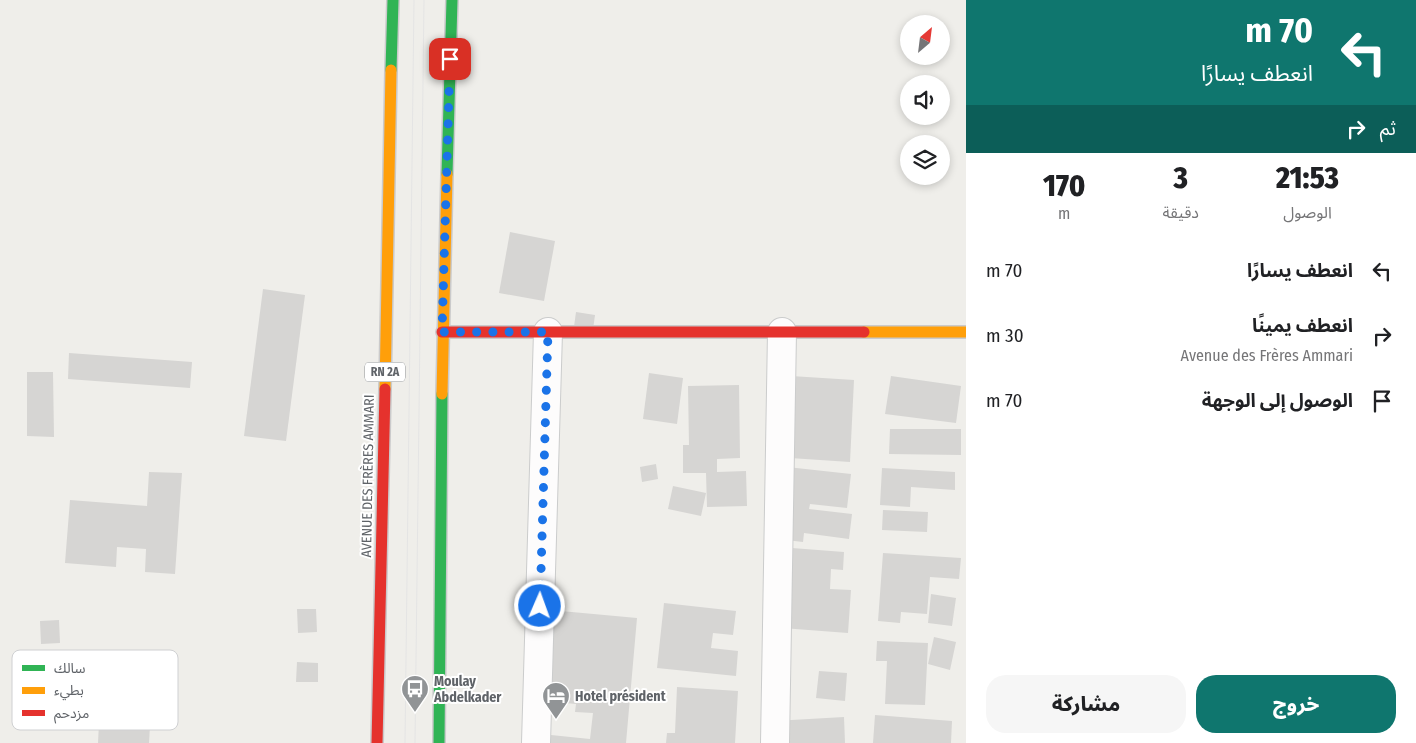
<!DOCTYPE html>
<html lang="ar">
<head>
<meta charset="utf-8">
<style>
  body { margin:0; font-family:"Fira Sans Condensed","Noto Sans Arabic",sans-serif; background:#f6f6f6; color:#202124; direction:rtl; height:100vh; display:flex; flex-direction:column; font-size:19px; white-space:nowrap }
  * { box-sizing:border-box; margin:0 }
  p { font-size:16px; color:#757577 }
  .icon { flex:none; width:28px; height:28px; fill:none; stroke:currentColor; stroke-width:2; stroke-linecap:round; stroke-linejoin:round }
  .map { position:relative; flex:1; overflow:hidden; direction:ltr }
  .side { display:flex; flex-direction:column; background:#fff; width:450px }
  .side>* { flex:none }
  .banner { background:#0f766e; color:#fff; overflow:hidden }
  .needle { width:32px; rotate:28deg }
  .buttons { position:absolute; left:900px; top:15px; display:grid; gap:10px }
  .buttons a { display:grid; place-items:center; width:50px; height:50px; border-radius:50%; background:#fff; box-shadow:0 2px 8px #0003; font-size:25px }
  .pin { position:absolute; display:grid; place-items:center; width:42px; height:42px; color:#fff; margin:-21px; border-radius:10px; box-shadow:0 2px 8px #0006 }
  .me { position:absolute; width:55px; margin:-28px; rotate:2deg; stroke-linejoin:round; filter:drop-shadow(0 0 4px #0008) }
  .turn { display:flex; align-items:center; gap:18px; height:105px; padding:0 20px; font-size:22px }
  .turn .icon { width:65px; height:65px; stroke-width:2.5 }
  .turn b { display:block; font-size:35px; line-height:42px }
  .then { display:flex; align-items:center; height:48px; padding:0 20px; background:#0003; gap:10px; font-size:19px }
  .eta { display:flex; justify-content:space-evenly; align-items:center; height:85px; text-align:center }
  .eta b { font-size:30px; font-weight:800; line-height:35px }
  .primary-button { display:flex; gap:10px; margin-top:auto; padding:10px 20px }
  .primary-button a { flex:1; height:58px; border-radius:20px; background:#0f766e; color:#fff; font-size:20px; font-weight:800; line-height:58px; text-align:center }
  .primary-button a+a { background:#f6f6f6; color:#202124 }
  ul { padding:0; list-style:none }
  li { display:flex; align-items:center; gap:15px; height:65px; padding:0 20px }
  li div { flex:1 }
  li b { display:block; font-size:19px }
  li em { font-style:normal }
  main { display:flex; flex:1; min-height:0 }
  .map>svg:first-child { display:block }
</style>
</head>
<body>
<main>
<section class="side">
<div class="banner">
<div class="turn"><svg class="icon" aria-label="left" viewBox="0 0 24 24"><path d="M17 20v-9H6M10 6l-5 5 5 5"/></svg><div><b>70 m</b>انعطف يسارًا</div></div>
<div class="then">ثم<svg class="icon" aria-label="right" viewBox="0 0 24 24"><path d="M7 20v-9h11M14 6l5 5-5 5"/></svg></div>
</div>
<div class="eta">
<div><b>21:53</b><p>الوصول</p></div>
<div><b>3</b><p>دقيقة</p></div>
<div><b>170</b><p>m</p></div>
</div>
<ul>
<li><svg class="icon" aria-label="left" viewBox="0 0 24 24"><path d="M17 20v-9H6M10 6l-5 5 5 5"/></svg><div><b>انعطف يسارًا</b></div><em>70 m</em></li>
<li><svg class="icon" aria-label="right" viewBox="0 0 24 24"><path d="M7 20v-9h11M14 6l5 5-5 5"/></svg><div><b>انعطف يمينًا</b><p>Avenue des Frères Ammari</p></div><em>30 m</em></li>
<li><svg class="icon" aria-label="arrive" viewBox="0 0 24 24"><path d="M6 21V4h12l-3 4 3 4H6"/></svg><div><b>الوصول إلى الوجهة</b></div><em>70 m</em></li>
</ul>
<div class="primary-button"><a>خروج</a><a>مشاركة</a></div>
</section>
<div class="map">
<svg width="966" height="743" viewBox="0 0 966 743">
  <rect width="100%" height="100%" fill="#efeeea"/>
  <g fill="#d6d5d3">
    <polygon points="510,232 555,241 544,301 499,293"/>
    <polygon points="263,289 305,295 286,441 244,436"/>
    <polygon points="576,312 595,315 592,337 573,334"/>
    <polygon points="69,353 192,362 190,388 68,379"/>
    <polygon points="27,372 53,372 54,437 27,436"/>
    <polygon points="649,373 683,378 677,424 643,419"/>
    <polygon points="791,376 854,380 850,462 775,457"/>
    <polygon points="891,376 961,386 956,423 885,414"/>
    <polygon points="739,385 740,458 717,459 717,472 746,471 747,506 707,507 706,473 683,473 683,445 689,445 688,386"/>
    <polygon points="890,429 961,429 961,455 889,454"/>
    <polygon points="656,464 658,479 642,482 640,467"/>
    <polygon points="778,466 851,474 847,508 810,504 809,509 852,514 849,539 804,533 803,542 777,539"/>
    <polygon points="882,468 955,472 955,490 911,487 910,507 880,505"/>
    <polygon points="149,472 182,473 175,574 145,572 146,549 117,547 116,567 65,563 70,500 147,506"/>
    <polygon points="673,486 706,493 701,516 668,509"/>
    <polygon points="883,510 928,512 927,532 882,530"/>
    <polygon points="779,547 844,552 843,570 831,569 830,589 851,590 848,633 782,628"/>
    <polygon points="883,553 961,558 959,579 930,577 927,614 901,612 900,623 878,621"/>
    <polygon points="931,594 956,598 952,626 928,623"/>
    <polygon points="664,603 736,611 733,635 713,633 711,648 738,651 736,676 657,668"/>
    <polygon points="297,609 316,609 317,632 298,633"/>
    <polygon points="550,610 637,618 626,743 550,743 551,735 590,739 593,713 575,712 576,704 543,701"/>
    <polygon points="59,620 60,643 41,644 40,621"/>
    <polygon points="934,637 956,642 950,670 928,664"/>
    <polygon points="877,641 928,643 925,705 885,704 887,661 876,661"/>
    <polygon points="297,662 318,663 318,682 296,682"/>
    <polygon points="819,671 847,673 845,701 816,698"/>
    <polygon points="677,687 738,691 735,743 666,743 667,733 675,733"/>
    <polygon points="875,715 952,721 951,743 873,743"/>
    <polygon points="844,717 845,743 776,743 774,721"/>
    <polygon points="99,723 150,726 149,743 98,743"/>
  </g>
  <g fill="none" stroke-linecap="round" stroke-linejoin="round">
    <defs>
      <g id="street">
        <polyline points="536,743 548,332"/>
        <polyline points="775,743 782,332"/>
      </g>
      <g id="fast">
        <polyline points="391,70 393,0"/>
        <polyline points="447,174 452,0"/>
        <polyline points="439,743 442,394"/>
      </g>
      <g id="slow">
        <polyline points="864,332 966,332"/>
        <polyline points="385,389 391,70"/>
        <polyline points="442,394 447,174"/>
      </g>
      <g id="jam">
        <polyline points="442,332 864,332"/>
        <polyline points="377,743 385,389"/>
      </g>
    </defs>
    <use href="#street" stroke="#cbcccc" stroke-width="30"/>
    <use href="#fast" stroke="#cacacb" stroke-width="14"/>
    <use href="#slow" stroke="#cacacb" stroke-width="14"/>
    <use href="#jam" stroke="#cacacb" stroke-width="14"/>
    <use href="#street" stroke="#fdfcfc" stroke-width="28"/>
    <use href="#fast" stroke="#30b455" stroke-width="11"/>
    <use href="#slow" stroke="#ff9f0a" stroke-width="11"/>
    <use href="#jam" stroke="#e5322d" stroke-width="11"/>
    <g stroke="#e4e4e4" stroke-width="1">
      <polyline points="405,743 414,0"/>
      <polyline points="415,743 424,0"/>
    </g>
  </g>
  <g fill="none" stroke-linecap="round" stroke-linejoin="round">
    <polyline stroke="#1a73e8" stroke-width="9" stroke-dasharray="0 16.2" points="450,59 442,332 548,332 540,606"/>
  </g>
  <defs>
    <symbol id="bus-pin" viewBox="-11 -11 22 30"><path d="M0 17L-7.5 6A9.5 9.5 0 1 1 7.5 6Z" fill="#919496" stroke="#fff"/><path d="M-5-6H5V4H4V6H2V4H-2V6H-4V4H-5ZM-3.5-4V0h7V-4ZM-3.5 1.2v1.5H-2V1.2ZM2 1.2v1.5H3.5V1.2Z" fill="#fff"/></symbol>
    <symbol id="hotel-pin" viewBox="-11 -11 22 30"><path d="M0 17L-7.5 6A9.5 9.5 0 1 1 7.5 6Z" fill="#919496" stroke="#fff"/><path d="M-6-4.5h1.5V1H6V5H4.5V3h-9V5H-6ZM-4 0a1.8 1.8 0 1 1 3.6 0ZM.5 0V-2.5h3Q6-2.5 6 0Z" fill="#fff"/></symbol>
  </defs>
  <g fill-rule="evenodd">
    <use href="#bus-pin" x="399" y="673" width="32" height="43"/>
    <use href="#hotel-pin" x="540" y="680" width="32" height="43"/>
  </g>
  <g text-anchor="middle" dominant-baseline="central" stroke-width="4" stroke-linejoin="round" paint-order="stroke">
    <rect fill="#fff" stroke="#8f9295" stroke-width="1" x="365" y="362.5" width="40" height="19" rx="4"/>
    <g font-size="12" font-weight="bold" fill="#5f6368">
      <text x="385" y="372">RN 2A</text>
    </g>
    <g font-size="14" fill="#5f6368" stroke="#fff">
      <text transform="translate(368 476) rotate(-89)">AVENUE DES FRÈRES AMMARI</text>
    </g>
    <g font-size="14" font-weight="bold" fill="#5f6368" stroke="#fff" text-anchor="start">
      <text x="434" y="681">Moulay<tspan x="434" dy="16">Abdelkader</tspan></text>
      <text x="575" y="696">Hotel président</text>
    </g>
  </g>
  <rect x="12" y="650" width="166" height="80" rx="8" fill="#fff" stroke="#cfd0d2" stroke-width="1"/>
  <rect x="22" y="665" width="23" height="6" fill="#30b455"/>
  <rect x="22" y="687" width="23" height="7" fill="#ff9f0a"/>
  <rect x="22" y="710" width="23" height="6" fill="#e5322d"/>
  <g font-size="14" fill="#5f6368">
    <text x="54" y="673">سالك</text>
    <text x="54" y="695">بطيء</text>
    <text x="54" y="718">مزدحم</text>
  </g>
</svg>
<div class="buttons">
<a><svg class="needle" viewBox="-14 -14 28 28"><path d="M0-13l5 13h-10z" fill="#e53935"/><path d="M0 13l5-13h-10z" fill="#757577"/></svg></a>
<a><svg class="icon" aria-label="sound" viewBox="0 0 24 24"><path d="M4 9h4l5-4v14l-5-4H4zM17 9q2 3 0 6"/></svg></a>
<a><svg class="icon" aria-label="layers" viewBox="0 0 24 24"><path d="M12 4l9 5-9 5-9-5zM3 14l9 5 9-5"/></svg></a>
</div>
<div class="pin" style="left:450px;top:59px;background:#d93025"><svg class="icon" aria-label="arrive" viewBox="0 0 24 24"><path d="M6 21V4h12l-3 4 3 4H6"/></svg></div>
<svg class="me" style="left:540px;top:606px" viewBox="-20 -20 40 40"><circle r="17" fill="#1a73e8" stroke="#fff" stroke-width="3"/><path d="M0-11L8 9 0 5-8 9z" fill="#fff"/></svg>
</div>
</main>
</body>
</html>
